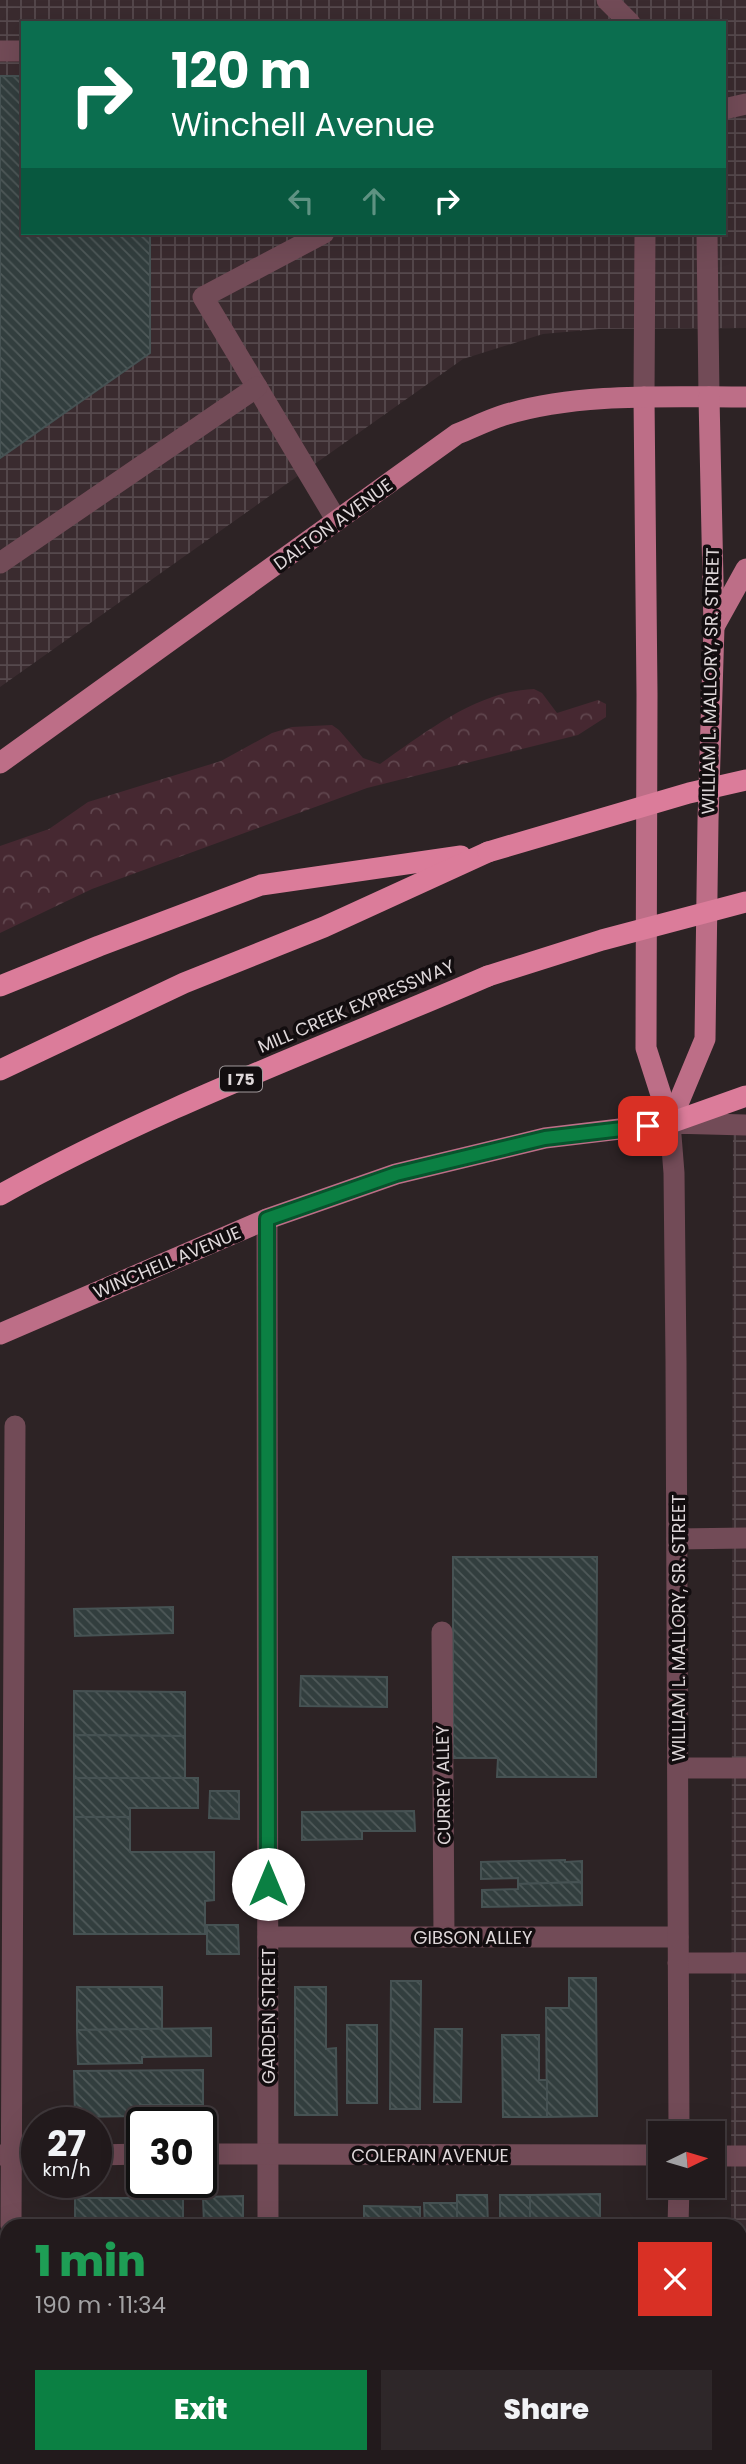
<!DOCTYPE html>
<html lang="en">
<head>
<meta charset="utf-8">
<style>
  body { margin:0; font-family:Poppins,sans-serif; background:#2e2729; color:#f1f3f6; height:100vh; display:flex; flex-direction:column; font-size:26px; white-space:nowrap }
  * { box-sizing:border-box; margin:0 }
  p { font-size:23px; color:#a2a1a3 }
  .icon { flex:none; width:38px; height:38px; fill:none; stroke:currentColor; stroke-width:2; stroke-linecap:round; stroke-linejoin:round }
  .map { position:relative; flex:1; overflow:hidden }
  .drawer { position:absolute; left:0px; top:2219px; width:747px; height:245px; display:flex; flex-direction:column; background:#221a1c; border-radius:21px 21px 0 0; box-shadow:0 7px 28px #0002,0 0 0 2px #3f383b }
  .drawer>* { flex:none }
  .hud { position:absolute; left:21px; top:21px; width:705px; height:214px; border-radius:0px; box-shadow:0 7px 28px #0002,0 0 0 2px #3f383b; background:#0b6e4f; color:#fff; overflow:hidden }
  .needle { width:46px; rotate:85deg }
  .tools { position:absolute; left:648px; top:2121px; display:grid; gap:14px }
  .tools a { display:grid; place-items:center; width:77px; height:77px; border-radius:0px; background:#221a1c; box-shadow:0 7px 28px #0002,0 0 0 2px #3f383b; font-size:35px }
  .speed { position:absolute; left:21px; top:2107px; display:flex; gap:14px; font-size:35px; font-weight:700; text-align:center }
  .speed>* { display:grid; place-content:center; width:91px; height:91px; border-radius:50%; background:#221a1c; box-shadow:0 7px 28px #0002,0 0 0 2px #3f383b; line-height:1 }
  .speed small { font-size:18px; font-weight:400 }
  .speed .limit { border:4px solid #111; border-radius:10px; background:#fff; color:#111 }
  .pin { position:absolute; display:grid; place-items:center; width:60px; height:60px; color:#fff; margin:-30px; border-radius:14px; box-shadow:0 4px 10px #0006 }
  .me { position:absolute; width:77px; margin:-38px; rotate:0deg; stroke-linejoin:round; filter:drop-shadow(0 0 5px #0008) }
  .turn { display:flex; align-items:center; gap:24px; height:147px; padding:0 35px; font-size:32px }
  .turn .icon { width:91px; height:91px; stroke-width:2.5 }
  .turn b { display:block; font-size:49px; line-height:60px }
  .lanes { display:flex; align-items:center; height:66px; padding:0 35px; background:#0003; justify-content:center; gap:35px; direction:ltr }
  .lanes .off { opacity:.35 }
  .round { display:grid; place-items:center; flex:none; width:74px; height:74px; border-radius:0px; background:#2e2729 }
  .headline { display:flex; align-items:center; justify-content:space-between; height:119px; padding:0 35px }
  h1 { font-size:42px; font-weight:800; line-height:52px; color:#1e9e55 }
  .cta { display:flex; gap:14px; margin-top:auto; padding:14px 35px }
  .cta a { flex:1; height:80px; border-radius:0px; background:#0b8043; color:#fff; font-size:28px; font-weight:800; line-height:80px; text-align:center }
  .cta a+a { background:#2e2729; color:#f1f3f6 }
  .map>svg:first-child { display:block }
</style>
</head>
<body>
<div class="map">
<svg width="746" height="2464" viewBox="0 0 746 2464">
  <defs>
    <pattern id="industrial-grid" width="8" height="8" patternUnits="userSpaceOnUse" patternTransform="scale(1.75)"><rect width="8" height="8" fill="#3a2b2f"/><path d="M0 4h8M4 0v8" fill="none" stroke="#56494d"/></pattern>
    <pattern id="forest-crowns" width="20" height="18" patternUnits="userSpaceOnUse" patternTransform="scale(1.75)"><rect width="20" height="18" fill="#462831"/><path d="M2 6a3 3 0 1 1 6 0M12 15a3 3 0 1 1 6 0" fill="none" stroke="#60464e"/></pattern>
    <pattern id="building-back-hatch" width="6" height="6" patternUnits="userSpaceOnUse" patternTransform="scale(1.75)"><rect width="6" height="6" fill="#323e3e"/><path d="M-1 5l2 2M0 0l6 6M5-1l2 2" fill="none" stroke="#4f5959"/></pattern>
  </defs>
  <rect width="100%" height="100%" fill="#2d2325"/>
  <g fill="url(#industrial-grid)" fill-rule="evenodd">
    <path d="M0 0H746V328L599 329 543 334 463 359 0 687ZM23 23H724V233H23Z"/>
    <polygon points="746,1118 746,2464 730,2464 730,2457 740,2457 740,2226 731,2226 733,1120"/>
  </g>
  <path fill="url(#forest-crowns)" d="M534 689 542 693 557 713 598 700 606 704V717L578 735 367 788 92 889 0 933V846L49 829 88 802 221 761 272 733 292 727 332 725 339 730 363 758 380 764C426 732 477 691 534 689Z"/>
  <g fill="url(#building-back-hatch)" stroke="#465253" stroke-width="2">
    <polygon points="0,76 23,76 23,233 150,233 150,353 0,458"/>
    <polygon points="453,1557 597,1557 596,1777 497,1777 498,1758 453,1758"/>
    <polygon points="173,1607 173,1633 75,1636 74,1609"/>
    <polygon points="301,1676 387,1677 387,1707 300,1706"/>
    <polygon points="74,1691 185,1692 185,1736 74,1735"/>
    <polygon points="74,1735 185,1736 185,1778 74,1778"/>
    <polygon points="74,1778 198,1778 198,1808 130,1808 130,1817 74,1817"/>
    <polygon points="210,1791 239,1791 239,1819 209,1818"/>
    <polygon points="414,1811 415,1831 362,1831 362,1839 302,1840 302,1812"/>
    <polygon points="74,1817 130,1817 130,1852 214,1852 214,1900 205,1901 205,1934 74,1934"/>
    <polygon points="565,1860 565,1862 582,1861 582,1882 518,1884 518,1878 481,1879 481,1862"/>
    <polygon points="582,1882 582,1905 482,1907 482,1890 518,1889 518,1884"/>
    <polygon points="207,1925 238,1925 239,1954 207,1954"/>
    <polygon points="569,1978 596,1978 597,2116 547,2117 546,2008 569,2008"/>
    <polygon points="391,1981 421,1981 420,2109 390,2109"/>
    <polygon points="77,1987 162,1987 162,2029 77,2030"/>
    <polygon points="295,1987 326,1987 326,2049 336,2048 337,2115 295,2115"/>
    <rect x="347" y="2025" width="30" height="78"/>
    <polygon points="211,2028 211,2056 142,2057 142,2063 78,2064 77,2030"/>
    <polygon points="435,2029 462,2029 461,2102 434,2102"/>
    <polygon points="502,2035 539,2035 539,2080 547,2080 547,2117 503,2117"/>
    <polygon points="203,2070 203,2105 140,2105 139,2116 75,2117 74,2071"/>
    <polygon points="600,2194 600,2226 530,2226 530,2195"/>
    <polygon points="457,2195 487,2195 488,2226 457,2226"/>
    <rect x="500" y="2195" width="30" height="31"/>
    <polygon points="243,2196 243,2226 204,2225 203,2197"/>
    <polygon points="75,2198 183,2198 183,2224 75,2226"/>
    <polygon points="424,2203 457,2203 457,2226 425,2226"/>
    <polygon points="364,2206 420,2207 420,2226 364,2226"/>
    <rect x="75" y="2457" width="126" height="7"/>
  </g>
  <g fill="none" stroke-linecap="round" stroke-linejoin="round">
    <g stroke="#724b57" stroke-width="21">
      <polyline points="607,0 630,23"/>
      <polyline points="0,51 23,51"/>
      <polyline points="724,109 746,104"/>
      <polyline points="324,233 203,297 337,521"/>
      <polyline points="707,233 709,397"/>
      <polyline points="644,397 645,233"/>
      <polyline points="0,563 257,387"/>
      <polyline points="267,1219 268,2226"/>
      <polyline points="677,1539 746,1538"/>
      <polyline points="442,1632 444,1937"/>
      <polyline points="679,1768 746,1768"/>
      <polyline points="268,1937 678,1937"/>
      <polyline points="678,1963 746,1963"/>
      <polyline points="679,2133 676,1361 674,1173 670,1123 746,1125"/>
      <polyline points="201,2154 660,2155"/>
      <polyline points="0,2155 37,2155"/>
      <polyline points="96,2155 142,2154"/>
      <polyline points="712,2156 746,2156"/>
      <polyline points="11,2226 15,1426"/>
      <polyline points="678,2226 679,2186"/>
      <polyline points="740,2352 746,2351"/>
      <polyline points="0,2375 7,2375"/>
      <polyline points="16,2457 17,2464"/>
      <polyline points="269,2457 269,2464"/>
      <polyline points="678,2464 678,2457"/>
    </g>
    <g stroke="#bd6e87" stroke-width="21">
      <polyline points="644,397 647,694 646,1048 670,1123"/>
      <polyline points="715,625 746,569"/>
      <path d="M0 763 457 434C472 428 486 421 501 416 575 392 668 397 746 397"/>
      <polyline points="670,1123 705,1039 708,821 714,627 709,397"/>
      <polyline points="0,1334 267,1219 396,1174 545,1138 670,1123"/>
    </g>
    <g stroke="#db7c9a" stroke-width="21">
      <polyline points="0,986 99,946 261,885 461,856"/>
      <polyline points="0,1070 184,983 324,927 488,852"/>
      <polyline points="670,1123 746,1096"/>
      <path d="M0 1195C156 1108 324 1047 488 976"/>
    </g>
    <g stroke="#db7c9a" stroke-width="21">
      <polyline points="488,852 689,793 746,780"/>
      <polyline points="488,976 602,940 746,902"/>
    </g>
  </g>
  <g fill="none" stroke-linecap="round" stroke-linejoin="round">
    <defs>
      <polyline id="route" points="268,1884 267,1219 396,1174 545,1138 648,1126"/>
    </defs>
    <use href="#route" stroke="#07532c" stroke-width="18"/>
    <use href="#route" stroke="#0b8043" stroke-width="12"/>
  </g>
  <g text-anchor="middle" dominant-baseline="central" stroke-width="7" stroke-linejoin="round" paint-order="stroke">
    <rect fill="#120d0f" stroke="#a19a9c" stroke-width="2" x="220" y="1066.5" width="42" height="25" rx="5"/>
    <g font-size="16" font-weight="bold" fill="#ded7d9">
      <text x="241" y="1079">I 75</text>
    </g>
    <g font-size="18" fill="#ded7d9" stroke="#120d0f">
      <text transform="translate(333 524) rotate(-36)">DALTON AVENUE</text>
      <text transform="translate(710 681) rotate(-89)">WILLIAM L. MALLORY, SR. STREET</text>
      <text transform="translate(356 1006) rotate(-23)">MILL CREEK EXPRESSWAY</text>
      <text transform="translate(167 1262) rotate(-23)">WINCHELL AVENUE</text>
      <text transform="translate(678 1628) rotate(-90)">WILLIAM L. MALLORY, SR. STREET</text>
      <text transform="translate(443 1785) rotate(-91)">CURREY ALLEY</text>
      <text x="473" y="1937">GIBSON ALLEY</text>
      <text transform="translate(268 2016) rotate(-90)">GARDEN STREET</text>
      <text x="430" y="2155">COLERAIN AVENUE</text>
    </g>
  </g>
</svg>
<div class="tools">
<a><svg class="needle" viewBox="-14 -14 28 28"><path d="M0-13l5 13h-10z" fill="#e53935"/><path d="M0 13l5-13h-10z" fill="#a2a1a3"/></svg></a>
</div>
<div class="speed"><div>27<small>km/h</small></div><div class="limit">30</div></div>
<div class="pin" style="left:648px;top:1126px;background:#d93025"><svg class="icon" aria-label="arrive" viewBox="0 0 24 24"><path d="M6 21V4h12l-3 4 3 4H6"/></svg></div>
<svg class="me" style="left:268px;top:1884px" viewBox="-20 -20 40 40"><circle r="19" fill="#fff"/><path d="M0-13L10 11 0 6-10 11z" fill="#0b8043"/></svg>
<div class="hud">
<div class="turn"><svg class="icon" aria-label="right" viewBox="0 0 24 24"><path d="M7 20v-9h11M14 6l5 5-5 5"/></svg><div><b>120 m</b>Winchell Avenue</div></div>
<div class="lanes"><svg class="icon off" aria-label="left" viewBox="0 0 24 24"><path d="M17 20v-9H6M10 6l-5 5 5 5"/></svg><svg class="icon off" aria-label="ahead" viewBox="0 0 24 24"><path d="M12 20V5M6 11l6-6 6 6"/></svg><svg class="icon" aria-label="right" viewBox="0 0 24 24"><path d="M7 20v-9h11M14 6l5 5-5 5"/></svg></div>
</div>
<section class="drawer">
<div class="headline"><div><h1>1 min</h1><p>190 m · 11:34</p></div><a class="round" style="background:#d93025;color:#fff"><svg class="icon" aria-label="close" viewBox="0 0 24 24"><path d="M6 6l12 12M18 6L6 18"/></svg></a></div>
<div class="cta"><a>Exit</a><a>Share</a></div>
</section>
</div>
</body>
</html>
